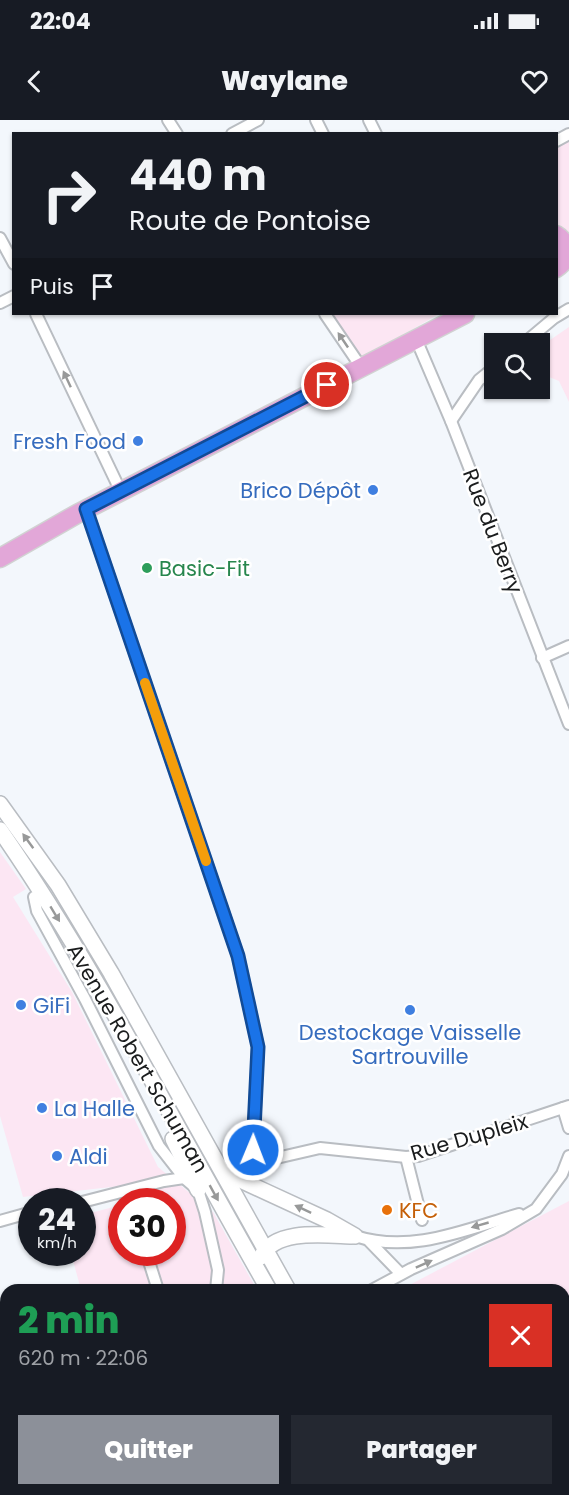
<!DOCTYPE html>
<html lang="fr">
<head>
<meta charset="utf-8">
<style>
  body { margin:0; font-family:Poppins,sans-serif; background:#242831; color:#f1f3f6; height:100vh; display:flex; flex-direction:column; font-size:22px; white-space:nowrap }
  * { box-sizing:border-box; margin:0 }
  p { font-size:20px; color:#9ea1a6 }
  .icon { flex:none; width:33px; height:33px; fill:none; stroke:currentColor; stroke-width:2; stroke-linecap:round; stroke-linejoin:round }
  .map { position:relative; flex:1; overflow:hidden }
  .details { position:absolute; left:0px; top:1164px; width:570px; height:212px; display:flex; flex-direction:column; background:#171b24; border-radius:18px 18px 0 0; box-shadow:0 2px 4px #0004 }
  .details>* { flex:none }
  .guide { position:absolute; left:12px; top:12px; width:546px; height:183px; border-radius:0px; box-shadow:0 2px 4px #0004; background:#171b24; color:#f1f3f6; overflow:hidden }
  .controls { position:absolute; left:484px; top:213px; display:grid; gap:12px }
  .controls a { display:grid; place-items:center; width:66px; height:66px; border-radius:0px; background:#171b24; box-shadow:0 2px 4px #0004; font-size:30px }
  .speed { position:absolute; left:18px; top:1068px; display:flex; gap:12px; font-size:30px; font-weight:700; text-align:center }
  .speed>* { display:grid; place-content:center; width:78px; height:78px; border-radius:50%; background:#171b24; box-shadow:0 2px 4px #0004; line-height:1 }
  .speed small { font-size:15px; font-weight:400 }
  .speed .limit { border:9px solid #d22; background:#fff; color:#111 }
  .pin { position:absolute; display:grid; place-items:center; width:51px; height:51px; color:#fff; margin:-26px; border:3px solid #fff; border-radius:50%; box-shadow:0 2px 6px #0007 }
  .me { position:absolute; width:66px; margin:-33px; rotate:1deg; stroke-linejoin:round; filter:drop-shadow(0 0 4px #0008) }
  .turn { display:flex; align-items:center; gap:21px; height:126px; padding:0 18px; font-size:27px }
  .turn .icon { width:78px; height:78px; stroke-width:2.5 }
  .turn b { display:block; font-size:42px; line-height:51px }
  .then { display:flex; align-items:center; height:57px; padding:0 18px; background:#0003; gap:12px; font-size:22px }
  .round { display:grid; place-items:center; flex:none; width:63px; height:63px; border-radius:0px; background:#242831 }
  .overview { display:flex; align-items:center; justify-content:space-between; height:102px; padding:0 18px }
  h1 { font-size:36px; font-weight:800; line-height:45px; color:#1e9e55 }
  .cta { display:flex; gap:12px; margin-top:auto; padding:12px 18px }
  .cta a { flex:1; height:69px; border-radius:0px; background:#8c9099; color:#fff; font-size:24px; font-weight:800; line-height:69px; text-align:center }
  .cta a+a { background:#242831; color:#f1f3f6 }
  .status { display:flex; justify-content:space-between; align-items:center; height:42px; padding:0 30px; background:#171b24; direction:ltr }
  .status svg { height:16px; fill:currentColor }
  header { display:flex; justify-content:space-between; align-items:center; height:78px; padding:0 18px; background:#171b24; font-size:27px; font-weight:800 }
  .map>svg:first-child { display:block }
</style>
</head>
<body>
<div class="status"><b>22:04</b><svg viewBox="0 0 49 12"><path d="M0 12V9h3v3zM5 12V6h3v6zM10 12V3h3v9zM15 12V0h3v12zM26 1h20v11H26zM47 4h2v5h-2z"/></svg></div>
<header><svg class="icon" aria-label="back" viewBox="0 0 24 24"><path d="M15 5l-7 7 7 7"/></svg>Waylane<svg class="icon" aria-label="heart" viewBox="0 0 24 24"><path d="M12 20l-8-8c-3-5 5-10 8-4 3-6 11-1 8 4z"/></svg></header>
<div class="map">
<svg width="569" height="1375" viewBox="0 0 569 1375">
  <rect width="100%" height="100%" fill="#f3f7fc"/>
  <g fill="#fce6f3">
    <polygon points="569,21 569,113 557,107 556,28"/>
    <polygon points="331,194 439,194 361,239"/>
    <polygon points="0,732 26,769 13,777 72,872 158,1047 213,1092 257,1170 164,1170 151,1133 172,1132 172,1082 135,1081 129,1065 23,1077 0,996"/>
    <polygon points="569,1081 569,1346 564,1349 564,1170 400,1170"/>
    <polygon points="121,1085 122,1132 141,1133 152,1170 81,1170 71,1133 82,1132 83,1095"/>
    <polygon points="6,1314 6,1370 203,1370 204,1375 0,1375 0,1315"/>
    <polygon points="430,1370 520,1370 508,1375 433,1375"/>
  </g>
  <polygon fill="#fde5f1" points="569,207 569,282 559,261 544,255 540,249 540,227"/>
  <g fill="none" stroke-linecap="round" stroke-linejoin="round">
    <defs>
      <g id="street">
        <polyline points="168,0 177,14"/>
        <polyline points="316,0 323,14"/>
        <polyline points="369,0 376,14"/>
        <polyline points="232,14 258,0"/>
        <polyline points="556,21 569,14"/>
        <polyline points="0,118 14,144"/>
        <polyline points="0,183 14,176"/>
        <polyline points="36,194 121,372"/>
        <polyline points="325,194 361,247"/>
        <polyline points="416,219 451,301 569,604"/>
        <polyline points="523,224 554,198 569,189"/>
        <polyline points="451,301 479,260 495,247"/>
        <polyline points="86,389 238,836 258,927 253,1030 260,1039 268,1040 320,1028 406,1037 418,1036 569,986"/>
        <polyline points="542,538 569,526"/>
        <polyline points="34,777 37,791 85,879 159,1026 184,1058 198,1070 205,1092 218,1150 216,1170"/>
        <polyline points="563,988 569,1008"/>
        <polyline points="406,1037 422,1100"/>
        <polyline points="82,1082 164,1061 184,1058"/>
        <polyline points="0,1101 32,1092"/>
        <path d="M355 1116C411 1134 464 1110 519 1094"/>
        <polyline points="369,1121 401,1154"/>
        <polyline points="146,1132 158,1170"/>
        <polyline points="372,1170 411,1149 502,1109 536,1089 562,1054 569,1036"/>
        <polyline points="278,1370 281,1375"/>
        <polyline points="292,1370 293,1375"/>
      </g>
      <g id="secondary">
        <polyline points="0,684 58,765 111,853 288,1170"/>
        <path d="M0 710C101 856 180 1016 269 1170"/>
        <polyline points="173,1019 198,1070"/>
        <polyline points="223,1052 327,1100 355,1116"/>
        <path d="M261 1137C275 1108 325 1115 352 1116"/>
        <polyline points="391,1370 395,1375"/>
        <polyline points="412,1370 417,1375"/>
      </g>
      <g id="primary">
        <path d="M556 115C569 123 569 140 556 148"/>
        <polyline points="0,438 77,394 465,194"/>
      </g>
    </defs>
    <use href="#street" stroke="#b9bdc2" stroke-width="14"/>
    <use href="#secondary" stroke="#b9bdc2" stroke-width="18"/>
    <use href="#primary" stroke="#d1d2d2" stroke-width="21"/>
    <use href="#street" stroke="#fff" stroke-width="10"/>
    <use href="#secondary" stroke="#fff" stroke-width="15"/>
    <use href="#primary" stroke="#e2a7d8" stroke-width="18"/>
  </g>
  <defs><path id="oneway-solid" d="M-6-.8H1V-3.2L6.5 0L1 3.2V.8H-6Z" transform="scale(1.5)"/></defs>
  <g fill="#989999">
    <use href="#oneway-solid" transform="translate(343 220) rotate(-124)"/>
    <use href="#oneway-solid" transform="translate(67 259) rotate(-115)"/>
    <use href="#oneway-solid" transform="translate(28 721) rotate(-126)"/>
    <use href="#oneway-solid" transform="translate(55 794) rotate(59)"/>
    <use href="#oneway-solid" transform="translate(214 1073) rotate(61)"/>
    <use href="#oneway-solid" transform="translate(303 1089) rotate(-155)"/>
    <use href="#oneway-solid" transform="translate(480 1105) rotate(164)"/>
    <use href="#oneway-solid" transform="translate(424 1144) rotate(-24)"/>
  </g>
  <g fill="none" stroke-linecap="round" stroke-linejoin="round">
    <defs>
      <polyline id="route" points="253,1030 258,927 238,836 86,389 327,265"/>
    </defs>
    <use href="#route" stroke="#114b97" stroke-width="15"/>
    <use href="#route" stroke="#1a73e8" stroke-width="10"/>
    <polyline stroke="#f59e0b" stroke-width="10" points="145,563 206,741"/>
  </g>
  <g fill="#3f7fe0" stroke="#fff" stroke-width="2">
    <circle cx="138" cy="321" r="6"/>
    <circle cx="373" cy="370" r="6"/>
    <circle cx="21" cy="885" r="6"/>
    <circle cx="410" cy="890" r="6"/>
    <circle cx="42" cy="988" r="6"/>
    <circle cx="57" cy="1036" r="6"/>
  </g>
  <circle fill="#2e9e5b" stroke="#fff" stroke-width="2" cx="147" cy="448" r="6"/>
  <circle fill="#e8710a" stroke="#fff" stroke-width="2" cx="387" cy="1090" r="6"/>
  <g text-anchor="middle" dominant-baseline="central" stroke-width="5" stroke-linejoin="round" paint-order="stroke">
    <g font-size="21" fill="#366cbe" stroke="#fff" text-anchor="start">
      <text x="126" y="321" text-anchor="end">Fresh Food</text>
      <text x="361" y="370" text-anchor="end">Brico Dépôt</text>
      <text x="33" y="885">GiFi</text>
      <text x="410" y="912" text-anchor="middle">Destockage Vaisselle<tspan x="410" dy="24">Sartrouville</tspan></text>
      <text x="54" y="988">La Halle</text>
      <text x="69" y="1036">Aldi</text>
    </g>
    <g font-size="21" fill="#1a1c1d" stroke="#fff">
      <text transform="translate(493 411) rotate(69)">Rue du Berry</text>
      <text transform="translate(138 938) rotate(60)">Avenue Robert Schuman</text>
      <text transform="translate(469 1017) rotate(-16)">Rue Dupleix</text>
    </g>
    <g font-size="21" fill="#27864d" stroke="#fff" text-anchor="start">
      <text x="159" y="448">Basic-Fit</text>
    </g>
    <g font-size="21" fill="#c56008" stroke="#fff" text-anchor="start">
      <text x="399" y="1090">KFC</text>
    </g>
  </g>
</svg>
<div class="controls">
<a><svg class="icon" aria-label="search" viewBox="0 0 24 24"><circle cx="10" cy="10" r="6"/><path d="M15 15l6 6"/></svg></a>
</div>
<div class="speed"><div>24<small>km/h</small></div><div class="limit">30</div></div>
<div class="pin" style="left:327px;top:265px;background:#d93025"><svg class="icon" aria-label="arrive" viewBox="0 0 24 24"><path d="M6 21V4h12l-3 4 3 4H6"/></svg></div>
<svg class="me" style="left:253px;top:1030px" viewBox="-20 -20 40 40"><circle r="17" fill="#1a73e8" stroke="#fff" stroke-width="3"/><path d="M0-11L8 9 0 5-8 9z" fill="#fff"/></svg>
<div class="guide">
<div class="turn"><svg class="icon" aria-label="right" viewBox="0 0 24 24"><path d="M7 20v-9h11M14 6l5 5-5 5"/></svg><div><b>440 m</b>Route de Pontoise</div></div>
<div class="then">Puis<svg class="icon" aria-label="arrive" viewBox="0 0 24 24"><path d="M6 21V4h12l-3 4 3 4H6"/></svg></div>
</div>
<section class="details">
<div class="overview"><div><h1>2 min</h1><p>620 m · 22:06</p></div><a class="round" style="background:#d93025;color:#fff"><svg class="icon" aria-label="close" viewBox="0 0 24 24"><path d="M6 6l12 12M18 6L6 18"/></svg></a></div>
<div class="cta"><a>Quitter</a><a>Partager</a></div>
</section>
</div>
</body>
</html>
